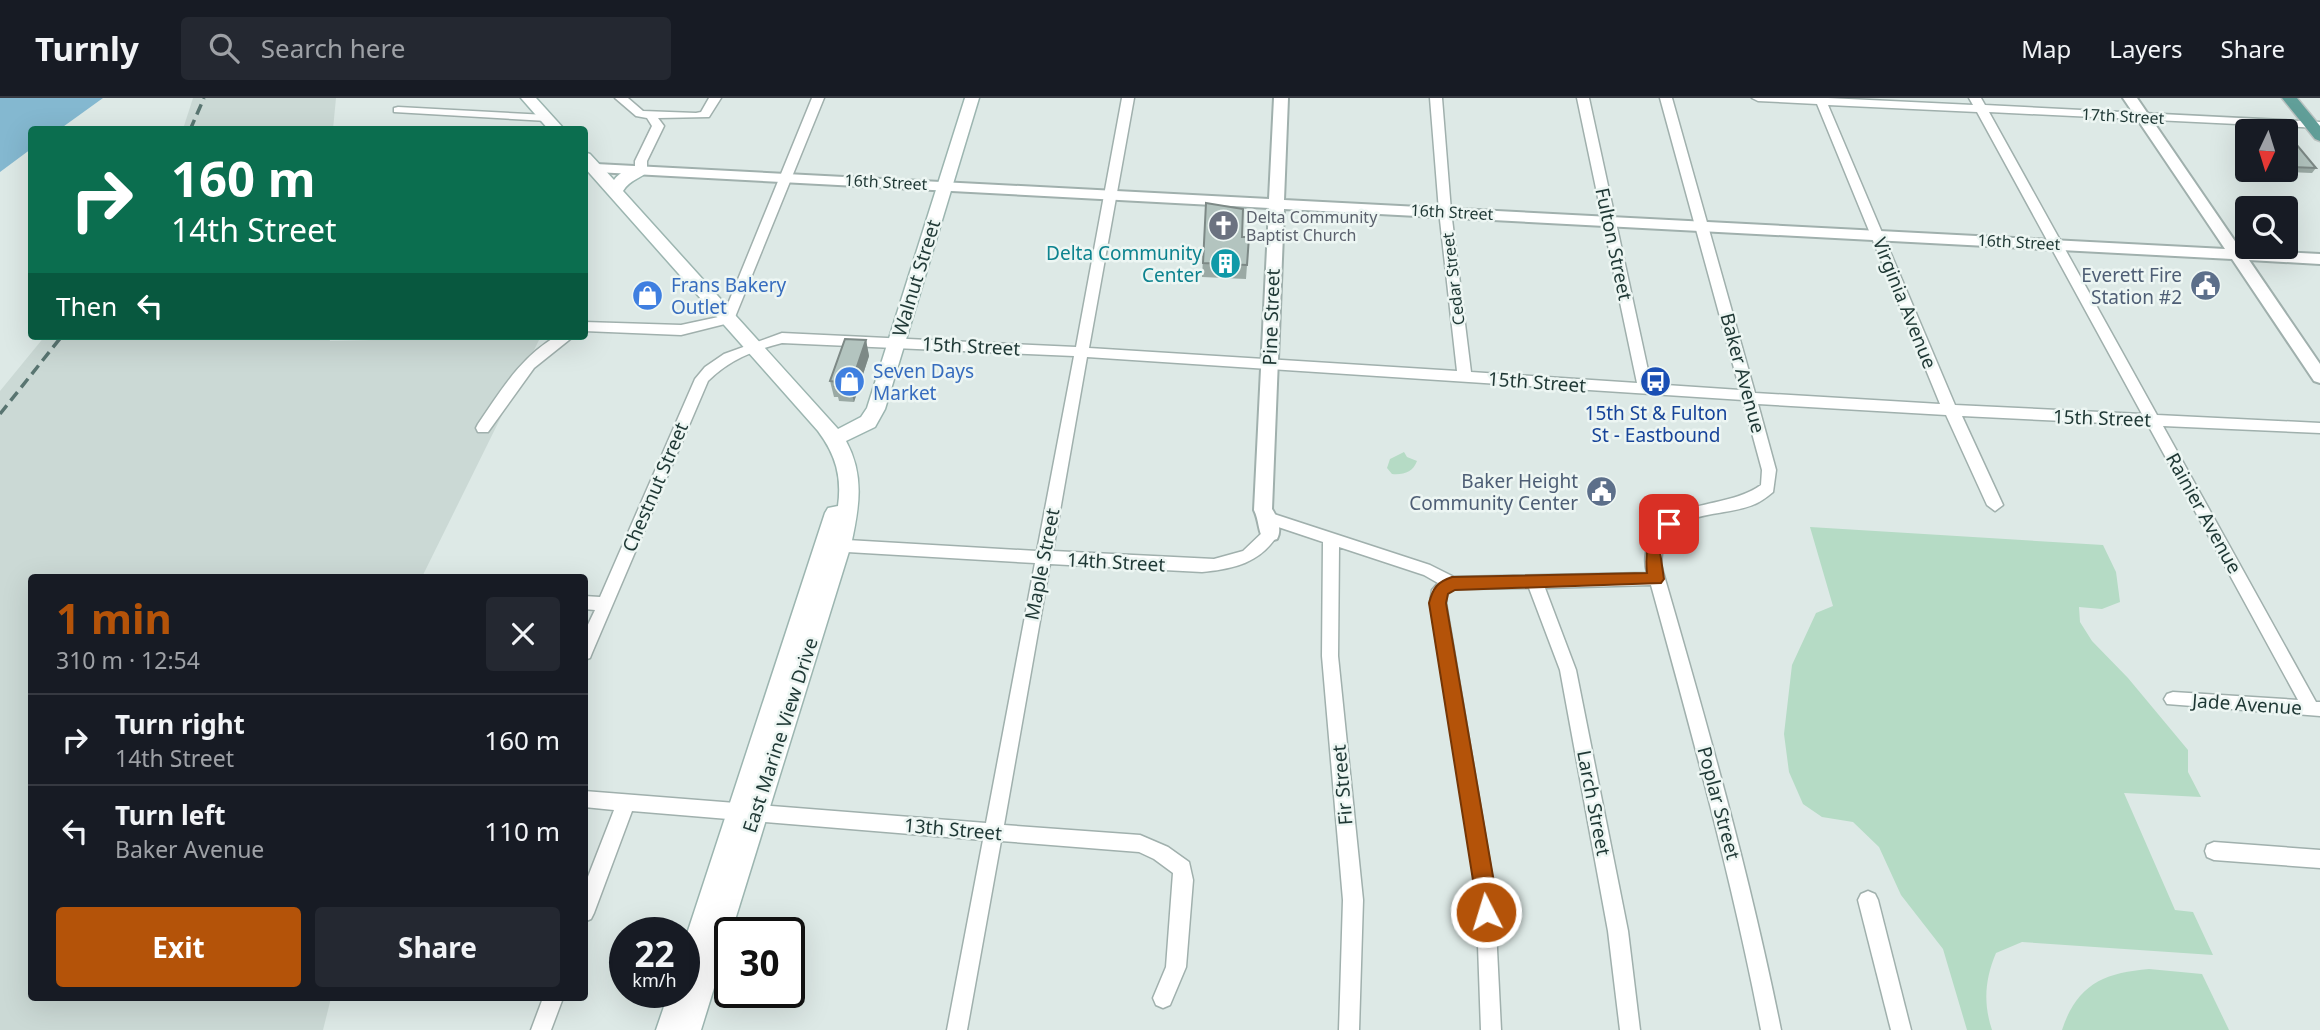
<!DOCTYPE html>
<html lang="en">
<head>
<meta charset="utf-8">
<style>
  body { margin:0; font-family:"Noto Sans",sans-serif; background:#242831; color:#f1f3f6; height:100vh; display:flex; flex-direction:column; font-size:26px; white-space:nowrap }
  * { box-sizing:border-box; margin:0 }
  p { font-size:23px; color:#9ea1a6 }
  .icon { flex:none; width:38px; height:38px; fill:none; stroke:currentColor; stroke-width:2; stroke-linecap:round; stroke-linejoin:round }
  .map { position:relative; flex:1; overflow:hidden }
  .details { position:absolute; left:28px; top:476px; width:560px; height:427px; display:flex; flex-direction:column; background:#171b24; border-radius:7px; box-shadow:0 7px 28px #0002 }
  .details>* { flex:none }
  .hud { position:absolute; left:28px; top:28px; width:560px; height:214px; border-radius:7px; box-shadow:0 7px 28px #0002; background:#0b6e4f; color:#fff; overflow:hidden }
  .needle { width:46px; rotate:184deg }
  .tools { position:absolute; left:2235px; top:21px; display:grid; gap:14px }
  .tools a { display:grid; place-items:center; width:63px; height:63px; border-radius:7px; background:#171b24; box-shadow:0 7px 28px #0002; font-size:35px }
  .speed { position:absolute; left:609px; top:819px; display:flex; gap:14px; font-size:35px; font-weight:700; text-align:center }
  .speed>* { display:grid; place-content:center; width:91px; height:91px; border-radius:50%; background:#171b24; box-shadow:0 7px 28px #0002; line-height:1 }
  .speed small { font-size:18px; font-weight:400 }
  .speed .limit { border:4px solid #111; border-radius:10px; background:#fff; color:#111 }
  .pin { position:absolute; display:grid; place-items:center; width:60px; height:60px; color:#fff; margin:-30px; border-radius:14px; box-shadow:0 4px 10px #0006 }
  .me { position:absolute; width:77px; margin:-38px; rotate:355deg; stroke-linejoin:round; filter:drop-shadow(0 0 5px #0008) }
  .turn { display:flex; align-items:center; gap:24px; height:147px; padding:0 28px; font-size:32px }
  .turn .icon { width:91px; height:91px; stroke-width:2.5 }
  .turn b { display:block; font-size:49px; line-height:60px }
  .then { display:flex; align-items:center; height:66px; padding:0 28px; background:#0003; gap:14px; font-size:26px }
  .round { display:grid; place-items:center; flex:none; width:74px; height:74px; border-radius:7px; background:#242831 }
  .headline { display:flex; align-items:center; justify-content:space-between; height:119px; padding:0 28px }
  h1 { font-size:42px; font-weight:700; line-height:52px; color:#b45309 }
  .button { display:flex; gap:14px; margin-top:auto; padding:14px 28px }
  .button a { flex:1; height:80px; border-radius:7px; background:#b45309; color:#fff; font-size:28px; font-weight:700; line-height:80px; text-align:center }
  .button a+a { background:#242831; color:#f1f3f6 }
  ul { padding:0; list-style:none }
  li { display:flex; align-items:center; gap:21px; height:91px; padding:0 28px; border-top:2px solid #363941 }
  li div { flex:1 }
  li b { display:block; font-size:26px }
  li em { font-style:normal }
  header { display:flex; align-items:center; gap:42px; box-sizing:border-box; height:98px; padding:0 35px; background:#171b24; border-bottom:2px solid #363941 }
  header strong { font-size:33px }
  nav { display:flex; gap:38px; margin-inline-start:auto; font-size:24px }
  .search { width:490px; height:63px; background:#242831; display:flex; align-items:center; gap:18px; box-sizing:border-box; padding:0 24px; border-radius:7px; color:#9ea1a6; font-size:26px }
  .map>svg:first-child { display:block }
</style>
</head>
<body>
<header>
<strong>Turnly</strong>
<div class="search"><svg class="icon" aria-label="search" viewBox="0 0 24 24"><circle cx="10" cy="10" r="6"/><path d="M15 15l6 6"/></svg>Search here</div>
<nav><a>Map</a><a>Layers</a><a>Share</a></nav>
</header>
<div class="map">
<svg width="2320" height="932" viewBox="0 0 2320 932">
  <rect width="100%" height="100%" fill="#dde9e6"/>
  <g fill="#cbd9d5">
    <polygon points="193,0 336,0 333,31 183,31"/>
    <polygon points="45,238 329,238 330,243 541,238 422,479 32,480 32,900 331,900 323,932 0,932 0,293"/>
  </g>
  <g fill="#b5dbc5">
    <path d="M1404 354 1407 359 1417 363C1413 374 1404 377 1392 376L1387 370 1390 361Z"/>
    <path d="M1810 429 2103 447 2116 474 2120 504 2102 511 2079 509 2080 524 2092 543 2128 580 2188 652V674L2201 699 2124 695 2175 812 2193 814 2213 857 2022 844 1996 855C1985 881 1983 905 1992 932H1967L1943 851 1901 797 1879 749 1853 724 1822 719 1803 706 1789 674 1784 636 1792 567 1816 515 1833 508Z"/>
    <path d="M2149 871 2202 876 2229 932H2062C2077 886 2104 875 2149 871Z"/>
  </g>
  <polygon fill="#84b8d0" points="0,0 103,0 60,31 32,32 31,51 0,74"/>
  <g fill="none" stroke-linecap="round" stroke-linejoin="round">
    <defs>
      <g id="minor">
        <polygon points="615,0 628,0 643,13 696,15 701,14 709,0 721,0 709,19 658,20 664,28 647,63 647,72 641,76 635,72 635,63 652,28 647,20 636,18"/>
        <polygon points="812,0 824,0 733,224 681,237 584,233 584,224 681,227 723,218"/>
        <path d="M1122 0H1134L1089 250 1457 273 1439 113 1430 0H1442L1451 113 1471 274 1637 285 1577 0H1589L1651 286 1740 292 1660 0H1672L1755 295 1940 306 1817 6 1758 3 1752 0H1828L1973 7 1969 0H1981L1985 7 2320 24V30L1989 14 2157 317 2320 325V335L2163 328 2316 604H2320V618L2167 606 2164 601 2167 596 2173 594 2298 602 2148 327 1962 318 2003 407 1995 413 1987 407 1946 317 1758 306 1776 372 1773 394C1768 398 1762 403 1755 406 1729 418 1689 412 1669 436 1662 445 1662 456 1661 467 1706 622 1749 773 1781 932H1761C1732 781 1692 636 1651 487L1545 490 1576 572 1628 833 1640 932H1620L1608 833 1560 572 1529 490 1455 491 1447 495 1446 505 1494 790 1501 932H1481L1476 790 1430 505 1432 492 1438 485 1424 477 1339 449 1338 558 1363 802 1359 932H1339L1343 802 1322 558 1323 444 1263 424 1260 420 1263 416 1268 414 1430 467 1454 479 1647 475C1644 465 1645 452 1650 442 1671 399 1726 412 1761 387L1762 372 1743 302 1087 259 1053 453 1214 461 1243 453 1265 432 1270 430 1278 436C1261 465 1233 471 1202 474L1050 466 1004 727 1140 737 1168 749 1189 764 1193 782 1186 869 1170 907 1163 910 1156 907 1153 900 1166 869 1173 775 1154 761 1139 754 1001 743 967 932H947L983 742 632 713 594 815 591 821 584 824V789L614 712 584 709V693L986 725 1035 465 830 453 824 451 822 447 824 443 830 441 1037 453 1074 258 782 245C754 252 729 262 708 283L592 555 590 560 584 562V535L595 512 584 511V498L600 499 695 281 705 269 724 256 782 235 1076 249ZM1828 7 1977 14 2142 316 1955 307Z"/>
        <polygon points="398,9 547,17 553,20 547,23 394,14 394,10"/>
        <path d="M557 238H574L534 270 488 334H478L476 330 478 326C500 294 521 258 557 238Z"/>
        <polygon points="2214,744 2320,752 2320,770 2214,762 2207,759 2205,753 2207,747"/>
        <polygon points="1868,793 1875,796 1878,802 1911,932 1891,932 1858,802 1861,796"/>
        <polygon points="543,900 563,900 551,932 531,932"/>
      </g>
      <path id="tertiary" d="M1274 0H1288L1284 102 2225 151 2123 0H2137L2241 152 2320 156V166L2249 162 2320 266V285L2314 283 2232 161 1284 111 1272 411C1278 420 1282 432 1277 441L1270 443 1263 441C1258 432 1259 422 1254 412L1269 110 596 74 589 70 596 66 1269 101Z"/>
      <g id="secondary">
        <polygon points="521,0 536,0 565,32 549,32"/>
        <path d="M965 0H979L885 311 875 329 846 343C865 378 859 410 851 447L701 932H656L669 894H684V845L825 415 828 410 838 408C842 379 836 357 818 333L584 69V54L590 56 614 82C620 73 636 66 647 69L649 72C641 81 630 81 623 93L838 331 861 319 867 310Z"/>
      </g>
      <polygon id="primary" points="2282,0 2297,0 2320,28 2320,43 2315,41"/>
    </defs>
    <use href="#minor" stroke="#a0b0ad" stroke-width="3"/>
    <use href="#tertiary" stroke="#a0b0ad" stroke-width="4"/>
    <use href="#secondary" stroke="#9cb5b0" stroke-width="3"/>
    <use href="#primary" stroke="#bcc3c2" stroke-width="3"/>
    <use href="#minor" fill="#fff" fill-rule="evenodd"/>
    <use href="#tertiary" fill="#fff" fill-rule="evenodd"/>
    <use href="#secondary" fill="#fff" fill-rule="evenodd"/>
    <use href="#primary" fill="#619f99" fill-rule="evenodd"/>
    <g stroke="#597571" stroke-width="3.5" stroke-dasharray="11 6" stroke-linecap="butt">
      <polyline points="190,32 204,0"/>
      <polyline points="0,316 62,238"/>
    </g>
  </g>
  <g fill="#9aa9a4">
    <polygon points="2286,34 2316,70 2312,75 2288,74 2286,71"/>
    <polygon points="1206,105 1242,139 1249,139 1246,181 1202,179"/>
    <polygon points="866,242 869,258 854,304 839,303 838,299 834,299 830,283"/>
  </g>
  <polygon fill="#7d8986" points="866,242 869,258 854,304 850,289"/>
  <g fill="#b3c4bf" stroke="#7d8986" stroke-width="2">
    <polygon points="2286,34 2316,70 2292,69 2286,60"/>
    <polygon points="1206,105 1243,111 1242,139 1249,139 1247,167 1203,165"/>
    <polygon points="845,241 866,242 850,289 835,288 837,284 830,283"/>
  </g>
  <path fill="#b45309" stroke="#753606" stroke-width="2" d="M1669 420 1677 426 1660 454 1664 481 1661 485 1455 492 1448 496 1446 505 1495 790 1496 814 1493 820 1486 823 1479 820 1429 505C1433 490 1437 484 1452 479L1647 475C1645 456 1647 427 1669 420Z"/>
  <defs>
    <symbol id="church-disc" viewBox="-11 -11 22 22"><circle r="9.5" fill="#6b7280" stroke="#edf6f3"/><path d="M-1.2-6h2.4v3.5h3.3v2.4h-3.3V6h-2.4V-.1h-3.3v-2.4h3.3Z" fill="#fff"/></symbol>
    <symbol id="building-disc" viewBox="-11 -11 22 22"><circle r="9.5" fill="#0f9aa8" stroke="#edf6f3"/><path d="M-4-6H4V6H1V3H-1V6H-4ZM-2.5-4.3h1.7v1.8h-1.7ZM.8-4.3h1.7v1.8H.8ZM-2.5-1h1.7V.8h-1.7ZM.8-1h1.7V.8H.8Z" fill="#fff"/></symbol>
    <symbol id="civic-disc" viewBox="-11 -11 22 22"><circle r="9.5" fill="#5c6f8a" stroke="#edf6f3"/><path d="M-.6-6.5H3V-4.5H.6V-3L4-1V1h2V6H-6V1h2V-1L-.6-3ZM-1.2 2.5V6h2.4V2.5Z" fill="#fff"/></symbol>
    <symbol id="shop-disc" viewBox="-11 -11 22 22"><circle r="9.5" fill="#3f7fe0" stroke="#edf6f3"/><path d="M-5-2.5h2.3a2.7 3.5 0 0 1 5.4 0H5L5.5 6h-11ZM-1.5-2.5h3a1.5 2.3 0 0 0-3 0Z" fill="#fff"/></symbol>
    <symbol id="bus-disc" viewBox="-11 -11 22 22"><circle r="9.5" fill="#1a4fb4" stroke="#edf6f3"/><path d="M-5-6H5V4H4V6H2V4H-2V6H-4V4H-5ZM-3.5-4V0h7V-4ZM-3.5 1.2v1.5H-2V1.2ZM2 1.2v1.5H3.5V1.2Z" fill="#fff"/></symbol>
  </defs>
  <g fill-rule="evenodd">
    <use href="#church-disc" x="1206" y="110" width="35" height="35"/>
    <use href="#building-disc" x="1208" y="148" width="35" height="35"/>
    <use href="#civic-disc" x="2188" y="170" width="35" height="35"/>
    <use href="#shop-disc" x="630" y="180" width="35" height="35"/>
    <use href="#shop-disc" x="832" y="266" width="35" height="35"/>
    <use href="#bus-disc" x="1638" y="266" width="35" height="35"/>
    <use href="#civic-disc" x="1584" y="376" width="35" height="35"/>
  </g>
  <g text-anchor="middle" dominant-baseline="central" stroke-width="5" stroke-linejoin="round" paint-order="stroke">
    <g font-size="16" fill="#1f3835" stroke="#edf6f3">
      <text transform="translate(2123 18) rotate(3)">17th Street</text>
      <text transform="translate(886 84) rotate(3)">16th Street</text>
      <text transform="translate(1452 114) rotate(3)">16th Street</text>
      <text transform="translate(2019 144) rotate(3)">16th Street</text>
      <text transform="translate(1453 181) rotate(-97)">Cedar Street</text>
    </g>
    <g font-size="16" fill="#5b616d" stroke="#edf6f3" text-anchor="start">
      <text x="1246" y="119">Delta Community<tspan x="1246" dy="18">Baptist Church</tspan></text>
    </g>
    <g font-size="19" fill="#1f3835" stroke="#edf6f3">
      <text transform="translate(1614 146) rotate(78)">Fulton Street</text>
      <text transform="translate(916 180) rotate(-73)">Walnut Street</text>
      <text transform="translate(1905 205) rotate(68)">Virginia Avenue</text>
      <text transform="translate(1271 219) rotate(-88)">Pine Street</text>
      <text transform="translate(971 248) rotate(3)">15th Street</text>
      <text transform="translate(1743 275) rotate(75)">Baker Avenue</text>
      <text transform="translate(1537 284) rotate(4)">15th Street</text>
      <text transform="translate(2102 320) rotate(2)">15th Street</text>
      <text transform="translate(655 389) rotate(-67)">Chestnut Street</text>
      <text transform="translate(2204 415) rotate(61)">Rainier Avenue</text>
      <text transform="translate(1116 464) rotate(3)">14th Street</text>
      <text transform="translate(1042 466) rotate(-79)">Maple Street</text>
      <text transform="translate(2247 606) rotate(4)">Jade Avenue</text>
      <text transform="translate(780 637) rotate(-72)">East Marine View Drive</text>
      <text transform="translate(1342 687) rotate(-95)">Fir Street</text>
      <text transform="translate(1594 705) rotate(79)">Larch Street</text>
      <text transform="translate(1719 705) rotate(75)">Poplar Street</text>
      <text transform="translate(953 731) rotate(5)">13th Street</text>
    </g>
    <g font-size="19" fill="#0d838f" stroke="#edf6f3" text-anchor="end">
      <text x="1202" y="155">Delta Community<tspan x="1202" dy="22">Center</tspan></text>
    </g>
    <g font-size="19" fill="#4e5e75" stroke="#edf6f3" text-anchor="end">
      <text x="2182" y="177">Everett Fire<tspan x="2182" dy="22">Station #2</tspan></text>
      <text x="1578" y="383">Baker Height<tspan x="1578" dy="22">Community Center</tspan></text>
    </g>
    <g font-size="19" fill="#366cbe" stroke="#edf6f3" text-anchor="start">
      <text x="671" y="187">Frans Bakery<tspan x="671" dy="22">Outlet</tspan></text>
      <text x="873" y="273">Seven Days<tspan x="873" dy="22">Market</tspan></text>
    </g>
    <g font-size="19" fill="#164399" stroke="#edf6f3">
      <text x="1656" y="315">15th St &amp; Fulton<tspan x="1656" dy="22">St - Eastbound</tspan></text>
    </g>
  </g>
</svg>
<div class="tools">
<a><svg class="needle" viewBox="-14 -14 28 28"><path d="M0-13l5 13h-10z" fill="#e53935"/><path d="M0 13l5-13h-10z" fill="#9ea1a6"/></svg></a>
<a><svg class="icon" aria-label="search" viewBox="0 0 24 24"><circle cx="10" cy="10" r="6"/><path d="M15 15l6 6"/></svg></a>
</div>
<div class="speed"><div>22<small>km/h</small></div><div class="limit">30</div></div>
<div class="pin" style="left:1669px;top:426px;background:#d93025"><svg class="icon" aria-label="arrive" viewBox="0 0 24 24"><path d="M6 21V4h12l-3 4 3 4H6"/></svg></div>
<svg class="me" style="left:1486px;top:814px" viewBox="-20 -20 40 40"><circle r="17" fill="#b45309" stroke="#fff" stroke-width="3"/><path d="M0-11L8 9 0 5-8 9z" fill="#fff"/></svg>
<div class="hud">
<div class="turn"><svg class="icon" aria-label="right" viewBox="0 0 24 24"><path d="M7 20v-9h11M14 6l5 5-5 5"/></svg><div><b>160 m</b>14th Street</div></div>
<div class="then">Then<svg class="icon" aria-label="left" viewBox="0 0 24 24"><path d="M17 20v-9H6M10 6l-5 5 5 5"/></svg></div>
</div>
<section class="details">
<div class="headline"><div><h1>1 min</h1><p>310 m · 12:54</p></div><a class="round"><svg class="icon" aria-label="close" viewBox="0 0 24 24"><path d="M6 6l12 12M18 6L6 18"/></svg></a></div>
<ul>
<li><svg class="icon" aria-label="right" viewBox="0 0 24 24"><path d="M7 20v-9h11M14 6l5 5-5 5"/></svg><div><b>Turn right</b><p>14th Street</p></div><em>160 m</em></li>
<li><svg class="icon" aria-label="left" viewBox="0 0 24 24"><path d="M17 20v-9H6M10 6l-5 5 5 5"/></svg><div><b>Turn left</b><p>Baker Avenue</p></div><em>110 m</em></li>
</ul>
<div class="button"><a>Exit</a><a>Share</a></div>
</section>
</div>
</body>
</html>
